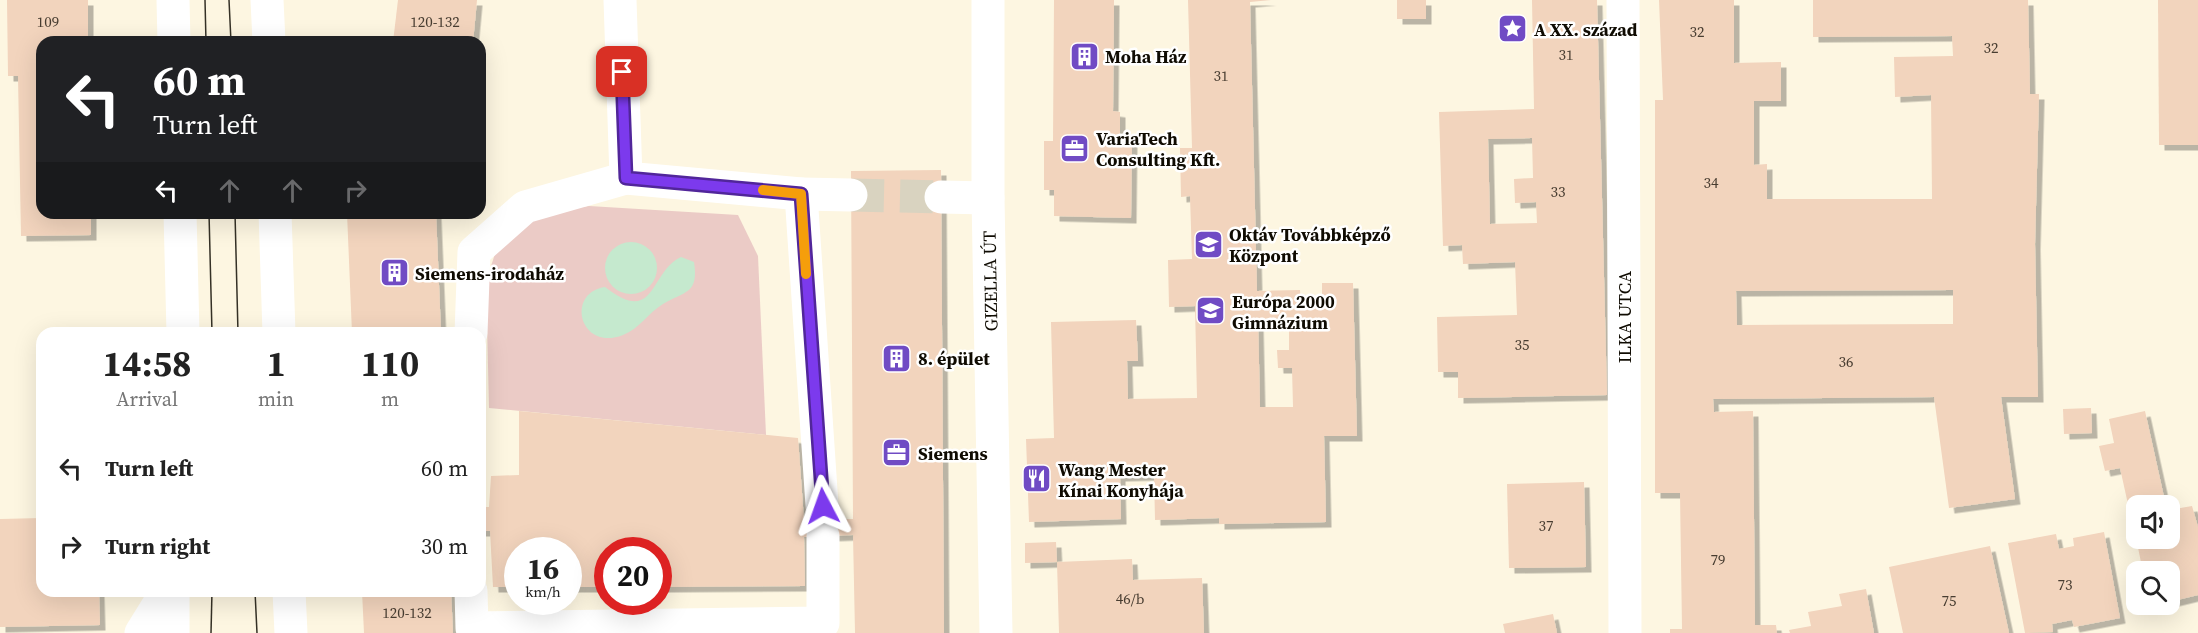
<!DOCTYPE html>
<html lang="en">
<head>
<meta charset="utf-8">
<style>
  body { margin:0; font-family:"Source Serif 4",serif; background:#f2f2f2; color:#222; height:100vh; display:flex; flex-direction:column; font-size:22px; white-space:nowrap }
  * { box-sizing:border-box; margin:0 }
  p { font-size:20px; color:#767676 }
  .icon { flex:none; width:33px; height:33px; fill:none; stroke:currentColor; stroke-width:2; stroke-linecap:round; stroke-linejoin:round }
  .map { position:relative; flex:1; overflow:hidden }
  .sheet { position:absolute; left:36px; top:327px; width:450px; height:270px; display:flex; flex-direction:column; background:#fff; border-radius:18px; box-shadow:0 6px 24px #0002 }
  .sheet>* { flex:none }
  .banner { position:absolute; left:36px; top:36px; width:450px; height:183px; border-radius:18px; box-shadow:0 6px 24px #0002; background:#202124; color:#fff; overflow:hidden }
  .tools { position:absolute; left:2126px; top:495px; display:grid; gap:12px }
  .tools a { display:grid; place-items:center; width:54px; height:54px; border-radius:12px; background:#fff; box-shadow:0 6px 24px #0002; font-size:30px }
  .speed { position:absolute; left:504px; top:537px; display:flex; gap:12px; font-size:30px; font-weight:700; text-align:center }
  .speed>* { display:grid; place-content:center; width:78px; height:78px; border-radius:50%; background:#fff; box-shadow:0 6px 24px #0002; line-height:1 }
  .speed small { font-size:15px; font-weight:400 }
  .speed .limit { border:9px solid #d22; background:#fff; color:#111 }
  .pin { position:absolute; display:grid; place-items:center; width:51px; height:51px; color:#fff; margin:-26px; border-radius:12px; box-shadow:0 3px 9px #0006 }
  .me { position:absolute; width:66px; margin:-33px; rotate:356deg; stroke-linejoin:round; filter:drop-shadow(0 0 4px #0008) }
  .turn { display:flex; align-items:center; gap:21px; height:126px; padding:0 18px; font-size:27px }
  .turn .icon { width:78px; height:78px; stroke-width:2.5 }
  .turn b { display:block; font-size:42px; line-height:51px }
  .lanes { display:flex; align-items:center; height:57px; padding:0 18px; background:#0003; justify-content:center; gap:30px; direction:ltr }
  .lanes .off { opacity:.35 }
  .eta { display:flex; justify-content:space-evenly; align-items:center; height:102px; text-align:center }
  .eta b { font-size:36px; font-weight:700; line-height:42px }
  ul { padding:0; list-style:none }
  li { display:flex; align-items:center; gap:18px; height:78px; padding:0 18px }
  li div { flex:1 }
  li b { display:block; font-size:22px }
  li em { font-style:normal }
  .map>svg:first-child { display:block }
</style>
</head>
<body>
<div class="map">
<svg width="2198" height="633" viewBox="0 0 2198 633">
  <defs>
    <filter id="shadow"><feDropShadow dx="5.5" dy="5.5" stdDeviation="0" flood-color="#0004"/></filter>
  </defs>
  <rect width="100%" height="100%" fill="#fdf6e1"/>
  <polygon fill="#ebcbc6" points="589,206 738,215 758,256 766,435 489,408 486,282 499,241 542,213"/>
  <g fill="#c5e9ce">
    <circle cx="631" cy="268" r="26"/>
    <path d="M681 257 694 262C699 294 685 291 663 304 648 313 639 329 623 335 580 352 565 293 605 287 656 327 649 272 681 257Z"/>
  </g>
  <g fill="#f2d4bd" fill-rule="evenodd" filter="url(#shadow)">
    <polygon points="7,0 88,0 88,42 42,42 42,213 91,213 91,235 21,236 18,76 8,76"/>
    <polygon points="398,0 477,0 473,42 393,42"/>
    <polygon points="1054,0 1114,0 1113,111 1120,112 1120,134 1132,134 1131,218 1054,216 1054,190 1044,190 1044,141 1053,141"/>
    <path d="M1188 0H1271L1250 2 1257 291 1300 290 1301 303 1322 302V283H1353L1357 436H1324L1326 522 1219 524V518L1155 520 1154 475 1120 476 1121 519 1029 522 1026 439 1054 438 1051 322 1136 320 1138 361H1127L1128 399 1197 398 1195 306 1169 307 1168 260 1192 259 1190 196 1181 197 1180 148H1192ZM1289 318V350H1277L1278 368H1292L1293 407H1260L1258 319Z"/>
    <rect x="1397" y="0" width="29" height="19"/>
    <path d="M1532 0H1597L1607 395 1458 398V372H1438L1437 317 1517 315 1515 262 1463 264 1462 245 1443 246 1439 112 1534 109ZM1532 138 1533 178 1514 179 1515 203 1536 202 1537 223 1490 224 1488 139Z"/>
    <path d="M1659 0H1734V63L1781 62V101H1754V165L1767 164V199H1932L1931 95 1895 97 1894 57 1953 56 1952 36 1813 37V0H2028L2030 94H2039L2035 244 2038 397H2001L2015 499 1949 508 1934 397 1713 399 1714 412 1753 411 1755 625H1776L1777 633H1670V629H1682L1680 493H1655V100H1663ZM1953 290V324L1737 325 1736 291Z"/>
    <polygon points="2158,0 2198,0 2198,145 2159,145"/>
    <polygon points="941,170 944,633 855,633 853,535 804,537 805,586 658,587 658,550 608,550 608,587 568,587 568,550 518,550 518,587 493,587 490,531 480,531 480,507 489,507 491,476 519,475 519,411 798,438 804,520 853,519 851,171"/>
    <polygon points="347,213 436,213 441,333 352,333"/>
    <polygon points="2091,408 2092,433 2064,434 2063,409"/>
    <polygon points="2145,411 2166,506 2136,506 2135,536 2120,468 2105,471 2099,446 2114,443 2109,419"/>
    <polygon points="1584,482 1586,567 1509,568 1507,484"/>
    <polygon points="2192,506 2198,527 2198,595 2169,602 2169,572 2143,572 2136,538 2169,538 2169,510"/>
    <polygon points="42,518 42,591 99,591 100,625 0,627 0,519"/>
    <polygon points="2104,532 2120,618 2074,627 2072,620 2052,624 2053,632 2025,633 2008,543 2056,534 2059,549 2074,546 2073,538"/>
    <polygon points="1056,542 1057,562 1025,563 1025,543"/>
    <polygon points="1990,546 2009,633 1903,633 1889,567"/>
    <polygon points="1132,559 1133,580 1202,578 1204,633 1059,633 1057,562"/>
    <polygon points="1866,589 1874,633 1790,633 1789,630 1811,626 1808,612 1842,606 1839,594"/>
    <polygon points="362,591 451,591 453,633 364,633"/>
    <polygon points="1553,614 1557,633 1505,633 1503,624"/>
  </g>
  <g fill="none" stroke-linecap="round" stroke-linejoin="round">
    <polyline stroke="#d9d3c0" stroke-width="33" stroke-dasharray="33 16" stroke-linecap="butt" points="851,195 941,197"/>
    <g stroke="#fff" stroke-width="33">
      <polyline points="620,0 626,178 801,194 823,520"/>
      <polyline points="988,0 988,198 996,633"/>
      <polyline points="1623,0 1625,633"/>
      <polyline points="801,194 851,195"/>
      <polyline points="941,197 988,198"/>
      <polyline points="471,333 474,252 525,207 626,178"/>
      <polyline points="471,591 472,628 823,623 823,536"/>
      <polyline points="141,633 167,591"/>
    </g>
    <g stroke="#fff" stroke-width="33">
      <polyline points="173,0 174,42"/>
      <polyline points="267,0 269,42"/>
      <polyline points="180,213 183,333"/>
      <polyline points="275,213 279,333"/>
      <polyline points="289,591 291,633"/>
      <polyline points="173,633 173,591"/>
    </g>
    <g stroke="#353126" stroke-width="1.5">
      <polyline points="205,0 206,42"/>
      <polyline points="229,0 231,42"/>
      <polyline points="209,213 212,333"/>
      <polyline points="235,213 238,333"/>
      <polyline points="255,591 257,633"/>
      <polyline points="211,633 212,591"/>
    </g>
  </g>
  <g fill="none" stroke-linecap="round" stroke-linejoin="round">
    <defs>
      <polyline id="route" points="622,72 626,178 801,194 823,506"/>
    </defs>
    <use href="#route" stroke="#51269a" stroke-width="15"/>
    <use href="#route" stroke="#7c3aed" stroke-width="10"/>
    <polyline stroke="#f59e0b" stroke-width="10" points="763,190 801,194 806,274"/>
  </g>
  <defs>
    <symbol id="sight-square" viewBox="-11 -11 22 22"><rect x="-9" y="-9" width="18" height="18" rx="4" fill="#704bc4" stroke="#fff"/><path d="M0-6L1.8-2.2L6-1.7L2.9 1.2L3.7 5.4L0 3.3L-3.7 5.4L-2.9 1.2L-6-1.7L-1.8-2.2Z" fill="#fff"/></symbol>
    <symbol id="building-square" viewBox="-11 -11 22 22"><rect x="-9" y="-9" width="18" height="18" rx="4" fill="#704bc4" stroke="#fff"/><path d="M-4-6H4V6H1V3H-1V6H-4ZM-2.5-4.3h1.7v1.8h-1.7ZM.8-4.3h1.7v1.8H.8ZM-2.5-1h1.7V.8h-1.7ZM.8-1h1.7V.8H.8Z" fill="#fff"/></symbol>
    <symbol id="office-square" viewBox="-11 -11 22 22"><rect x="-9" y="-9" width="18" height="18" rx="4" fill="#704bc4" stroke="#fff"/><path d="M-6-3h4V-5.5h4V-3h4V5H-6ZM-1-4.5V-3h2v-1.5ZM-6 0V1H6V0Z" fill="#fff"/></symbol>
    <symbol id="school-square" viewBox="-11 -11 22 22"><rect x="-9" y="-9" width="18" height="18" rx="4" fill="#704bc4" stroke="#fff"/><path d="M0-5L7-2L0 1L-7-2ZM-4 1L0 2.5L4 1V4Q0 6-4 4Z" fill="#fff"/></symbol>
    <symbol id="restaurant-square" viewBox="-11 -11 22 22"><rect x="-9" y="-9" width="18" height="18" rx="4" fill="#704bc4" stroke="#fff"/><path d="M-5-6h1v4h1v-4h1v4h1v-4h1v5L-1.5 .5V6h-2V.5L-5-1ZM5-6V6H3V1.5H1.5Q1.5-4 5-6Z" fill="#fff"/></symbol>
  </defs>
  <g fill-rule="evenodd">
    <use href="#sight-square" x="1496" y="12" width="33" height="33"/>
    <use href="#building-square" x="1068" y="40" width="33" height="33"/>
    <use href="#office-square" x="1058" y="132" width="33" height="33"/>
    <use href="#school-square" x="1192" y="228" width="33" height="33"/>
    <use href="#building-square" x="378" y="256" width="33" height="33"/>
    <use href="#school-square" x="1194" y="294" width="33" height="33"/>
    <use href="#building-square" x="880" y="342" width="33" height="33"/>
    <use href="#office-square" x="880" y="436" width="33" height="33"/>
    <use href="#restaurant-square" x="1020" y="462" width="33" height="33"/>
  </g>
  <g text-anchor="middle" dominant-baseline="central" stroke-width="5" stroke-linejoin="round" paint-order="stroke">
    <g font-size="15" fill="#483d31">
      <text x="48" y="21">109</text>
      <text x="435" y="21">120-132</text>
      <text x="1697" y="31">32</text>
      <text x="1991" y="47">32</text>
      <text x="1566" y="54">31</text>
      <text x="1221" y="75">31</text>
      <text x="1711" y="182">34</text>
      <text x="1558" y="191">33</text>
      <text x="1522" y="344">35</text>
      <text x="1846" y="361">36</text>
      <text x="1546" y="525">37</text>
      <text x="1718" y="559">79</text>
      <text x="2065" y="584">73</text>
      <text x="1130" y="598">46/b</text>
      <text x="1949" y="600">75</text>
      <text x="407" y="612">120-132</text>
    </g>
    <g font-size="18" font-weight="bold" fill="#0f0b02" stroke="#fff" text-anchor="start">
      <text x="1534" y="29">A XX. század</text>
      <text x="1105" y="56">Moha Ház</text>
      <text x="1096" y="138">VariaTech<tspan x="1096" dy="21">Consulting Kft.</tspan></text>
      <text x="1229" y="234">Oktáv Továbbképző<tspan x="1229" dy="21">Központ</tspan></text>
      <text x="415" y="273">Siemens-irodaház</text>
      <text x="1232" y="301">Európa 2000<tspan x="1232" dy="21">Gimnázium</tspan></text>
      <text x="918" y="358">8. épület</text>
      <text x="918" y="453">Siemens</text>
      <text x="1058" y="469">Wang Mester<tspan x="1058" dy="21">Kínai Konyhája</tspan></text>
    </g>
    <g font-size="18" fill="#0f0b02" stroke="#fff">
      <text transform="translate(990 281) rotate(-91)">GIZELLA ÚT</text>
      <text transform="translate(1624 317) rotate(-90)">ILKA UTCA</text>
    </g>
  </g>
</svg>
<div class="tools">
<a><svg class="icon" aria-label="sound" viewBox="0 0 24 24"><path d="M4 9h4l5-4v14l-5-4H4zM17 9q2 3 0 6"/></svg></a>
<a><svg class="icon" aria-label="search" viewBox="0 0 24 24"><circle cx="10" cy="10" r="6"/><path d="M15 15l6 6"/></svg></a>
</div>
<div class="speed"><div>16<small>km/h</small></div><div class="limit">20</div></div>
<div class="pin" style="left:622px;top:72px;background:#d93025"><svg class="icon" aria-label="arrive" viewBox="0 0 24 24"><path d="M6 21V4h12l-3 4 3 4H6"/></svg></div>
<svg class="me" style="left:823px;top:506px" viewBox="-20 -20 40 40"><path d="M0-17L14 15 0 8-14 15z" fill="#7c3aed" stroke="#fff" stroke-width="4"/></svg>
<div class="banner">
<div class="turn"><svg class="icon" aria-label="left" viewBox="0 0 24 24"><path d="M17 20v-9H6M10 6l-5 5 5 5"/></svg><div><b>60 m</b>Turn left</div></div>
<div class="lanes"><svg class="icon" aria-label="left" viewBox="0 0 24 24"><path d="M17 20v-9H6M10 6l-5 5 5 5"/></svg><svg class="icon off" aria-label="ahead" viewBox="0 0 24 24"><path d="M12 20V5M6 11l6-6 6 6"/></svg><svg class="icon off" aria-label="ahead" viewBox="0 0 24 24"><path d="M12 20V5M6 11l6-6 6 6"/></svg><svg class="icon off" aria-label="right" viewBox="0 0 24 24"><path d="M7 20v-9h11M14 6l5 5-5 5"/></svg></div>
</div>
<section class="sheet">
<div class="eta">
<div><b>14:58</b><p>Arrival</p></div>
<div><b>1</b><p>min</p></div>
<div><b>110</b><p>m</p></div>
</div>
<ul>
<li><svg class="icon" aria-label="left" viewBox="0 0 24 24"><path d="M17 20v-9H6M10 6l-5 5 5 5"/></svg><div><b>Turn left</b></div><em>60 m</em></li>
<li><svg class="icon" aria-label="right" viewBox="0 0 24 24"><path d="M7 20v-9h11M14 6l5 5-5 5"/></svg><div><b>Turn right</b></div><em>30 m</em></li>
</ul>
</section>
</div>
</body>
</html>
